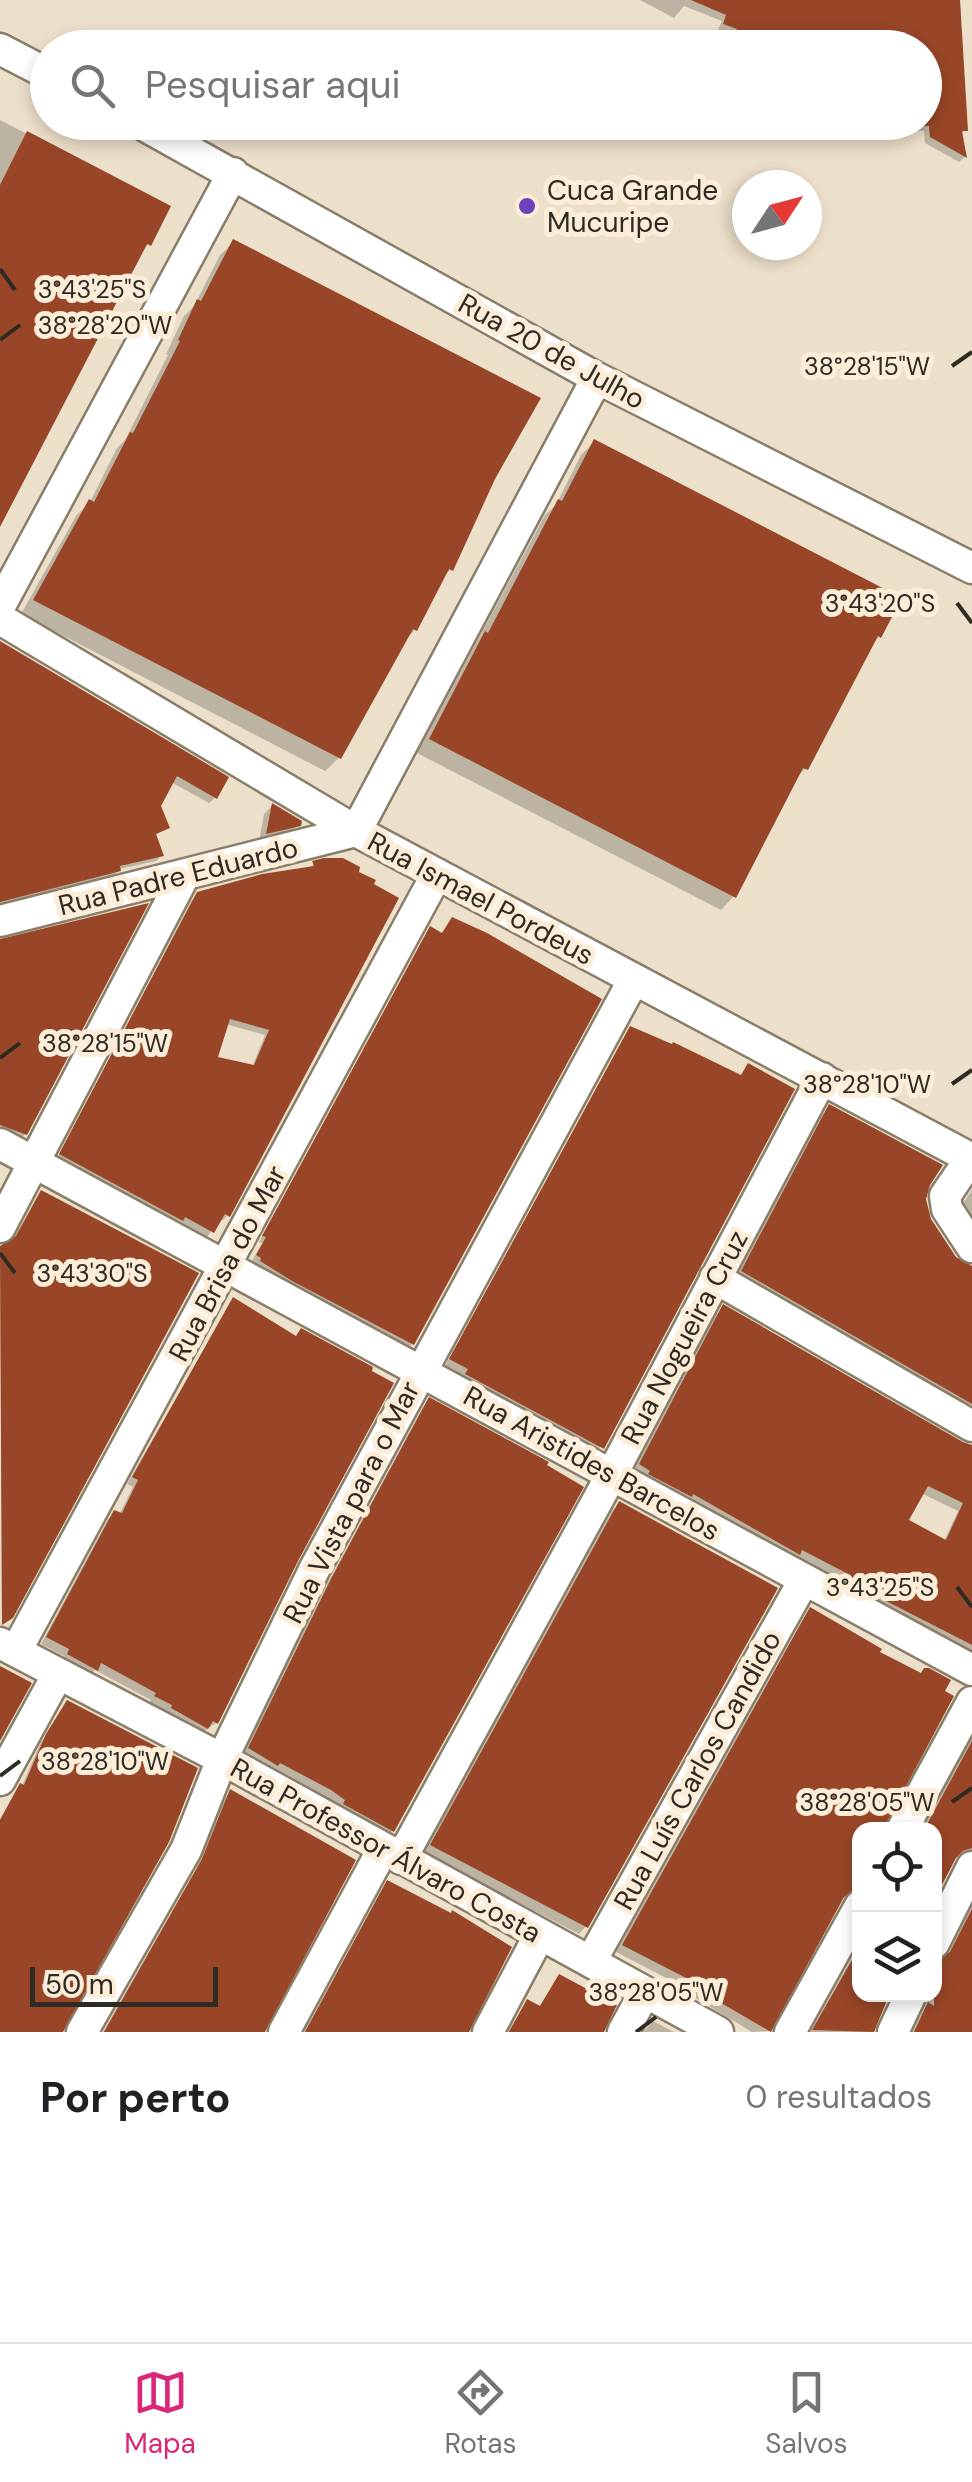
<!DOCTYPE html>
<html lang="pt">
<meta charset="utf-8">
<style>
body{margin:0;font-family:"DM Sans",sans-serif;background:#f2f2f2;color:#202124}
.controls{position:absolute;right:30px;bottom:30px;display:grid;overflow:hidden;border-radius:20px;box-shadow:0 5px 15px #0003}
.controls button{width:90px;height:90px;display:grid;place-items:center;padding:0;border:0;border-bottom:2px solid #e0e0e0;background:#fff;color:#202124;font:50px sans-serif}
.compass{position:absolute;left:732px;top:170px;width:90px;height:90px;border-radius:50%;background:#fff;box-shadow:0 5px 15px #0003;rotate:54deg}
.scale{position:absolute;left:30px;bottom:25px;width:188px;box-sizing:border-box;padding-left:10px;border:5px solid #2f2a22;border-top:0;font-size:28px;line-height:35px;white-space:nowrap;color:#2f2a22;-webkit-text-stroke:8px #fbedd8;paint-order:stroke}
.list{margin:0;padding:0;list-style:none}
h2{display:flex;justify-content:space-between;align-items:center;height:130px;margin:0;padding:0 40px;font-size:42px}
h2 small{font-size:32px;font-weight:400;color:#757577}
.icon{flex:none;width:55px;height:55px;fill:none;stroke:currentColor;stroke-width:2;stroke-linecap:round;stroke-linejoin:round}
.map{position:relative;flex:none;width:972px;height:2032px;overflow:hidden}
.search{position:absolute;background:#fff;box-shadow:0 5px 15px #0003;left:30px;right:30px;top:30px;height:110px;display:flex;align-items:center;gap:25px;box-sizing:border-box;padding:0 35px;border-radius:55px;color:#757577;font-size:38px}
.sheet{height:310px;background:#fff}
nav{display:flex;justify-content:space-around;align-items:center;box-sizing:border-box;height:140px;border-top:2px solid #e0e0e0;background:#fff;font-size:28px;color:#757577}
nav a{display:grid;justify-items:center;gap:5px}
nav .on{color:#db2777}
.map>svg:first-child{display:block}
.shadow{fill:#0003;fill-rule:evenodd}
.building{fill:#984627;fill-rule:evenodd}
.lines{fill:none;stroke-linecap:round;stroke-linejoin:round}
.minor-casing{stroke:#897e6a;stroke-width:35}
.minor{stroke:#fff;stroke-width:30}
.ticks{fill:none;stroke:#2f2a22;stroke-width:4}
.poi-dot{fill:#6e42ba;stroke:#fbedd8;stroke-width:4}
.labels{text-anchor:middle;stroke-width:10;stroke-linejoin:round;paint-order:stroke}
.poi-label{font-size:28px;fill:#2f2a22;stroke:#fbedd8;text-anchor:start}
.street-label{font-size:28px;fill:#2f2a22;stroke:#fbedd8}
.ticks-label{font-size:25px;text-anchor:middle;fill:#2f2a22;stroke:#fbedd8;stroke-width:10;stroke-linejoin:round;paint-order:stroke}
</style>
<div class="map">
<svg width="972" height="2032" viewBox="0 0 972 2032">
<rect width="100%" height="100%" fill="#ede0cb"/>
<path class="shadow" d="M640 0H960L965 130 960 135 965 157 959 162 925 143 924 131H915V122H924V48H732L729 46 732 35 718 30 722 21 684 6 674 18Z
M0 120 168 207 0 512Z
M234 242 493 478 451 569 440 580 415 630 403 642 339 758 325 771 21 614 76 516 90 502 117 448 125 440 168 355 166 354 184 316 194 306 220 255Z
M594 442 879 637 870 646 805 769 795 779 734 896 721 910 417 753 545 515 556 505 581 455Z
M0 644 215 798 209 803 171 782 158 806 167 827 154 836 161 856 156 861 120 869 113 876 0 905Z
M272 806 299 824 289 834 259 841 264 814Z
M314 864 357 868 228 1215 223 1220 219 1219 207 1237 179 1221 175 1225 56 1160 192 900 198 894 308 869ZM225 1024 265 1035 252 1067 215 1059Z
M431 929 412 1344 407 1349 256 1267 258 1264 252 1261 262 1243 259 1242Z
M0 941 25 1134 19 1140 0 1133Z
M631 1029 740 1077 792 1090 596 1454 461 1381 464 1376 445 1366Z
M830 1107 926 1186V1213L961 1265 972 1268V1415L735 1279 822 1115Z
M972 1190V1230L959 1209Z
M41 1193 7 1618 2 1624 0 1246 9 1245Z
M233 1300 295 1560 216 1723 200 1734 166 1715 167 1712 149 1703 151 1700 95 1670 89 1676 62 1661 64 1656 41 1644 108 1519 114 1513 119 1515 133 1487 127 1484Z
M724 1307 962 1445H972V1656L841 1589 844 1583 795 1557 790 1561 633 1472 716 1315ZM921 1493 958 1511 944 1541 906 1521Z
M429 1400 392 1831 386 1837 325 1796 272 1768 270 1771 243 1755 325 1588 423 1407Z
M619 1504 586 1926 579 1934 424 1853 612 1511Z
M811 1610 860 1830V1896H841L769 2031 752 2032 692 1996 680 1985 616 1952 804 1617Z
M67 1703 63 2032H0V1819L22 1786 40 1744Z
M972 1736V1857H953L934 1830H922Z
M231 1792 265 2032H103L196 1869 223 1799Z
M388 1883 469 2032H304L381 1891Z
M972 1905V2032H911L922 2012 921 1994H934L944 1962Z
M860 1944V1994H889L872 2032H810Z
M560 1977 602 2032H507L527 2002 538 2008Z
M653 2021 674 2032H643Z"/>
<path class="building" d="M691 0H960L968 131H962L967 158 930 137 929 126H924V48H752L733 40 737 29 723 24 726 15Z
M27 131 171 206 151 246 147 244 0 527V185Z
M233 239 541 398 495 479 453 571 449 569 417 631 413 629 341 759 33 600 89 499 94 502 130 432 133 433 180 341 178 340 197 299 201 301Z
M594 439 902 598 881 638 878 636 808 770 803 768 736 898 429 739 485 631 488 633 558 499 562 501Z
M0 641 229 777 217 799 177 776 161 806 170 828 156 834 164 856 120 866 121 871 0 902Z
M272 803 302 821 301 826 266 834Z
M324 858H343L360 867 359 872 376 880 374 884 399 898 230 1217 225 1214 214 1233 185 1217 183 1221 59 1154 197 892 262 874 314 866 312 861ZM230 1019 269 1030 254 1065 218 1057Z
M149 903 27 1135 0 1125V939Z
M452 917 487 933 602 999 414 1345 292 1281 260 1261 261 1258 256 1255 266 1237 262 1236 430 926 442 933Z
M630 1026 672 1044 673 1042 741 1075 748 1063 795 1089 604 1449 465 1374 468 1369 449 1359Z
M829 1104 943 1165 930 1185 926 1199 931 1219 956 1257 972 1266V1404L741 1271Z
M41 1190 199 1273 13 1618 2 1625 0 1246 16 1236Z
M233 1297 296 1336 301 1328 373 1367 372 1371 394 1383 298 1561 218 1724 213 1721 208 1729 171 1708 172 1705 154 1696 156 1693 101 1663 98 1671 67 1654 69 1649 46 1637 114 1510 122 1513 138 1480 132 1477Z
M723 1304 963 1442 972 1445V1645L847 1581 850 1575 802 1550 800 1555 693 1494 692 1497 648 1474 650 1471 639 1464ZM928 1486 963 1503 946 1540 909 1520Z
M429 1397 549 1462 547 1465 584 1487 394 1832 343 1804 345 1800 331 1790 280 1763 278 1766 248 1748 331 1579Z
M619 1501 778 1588 588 1928 430 1845Z
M810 1607 882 1649 880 1652 921 1673 924 1668H929L951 1680 945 1691 954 1696 883 1830H860V1887L844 1897 771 2032 699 1990 688 1979 622 1945Z
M0 1666 32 1683 0 1741Z
M67 1700 198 1768 169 1842 63 2032H0V1820L20 1783 24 1785 46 1734Z
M972 1741V1848L963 1851 956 1858 934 1900V1830H924Z
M230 1789 356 1860 265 2032H104L202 1859Z
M387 1880 451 1913 452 1910 512 1947 469 2032H305Z
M972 1909V2032H914L928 2002 934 2006V1962L950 1952Z
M860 1946V1994H881L888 1998 874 2032 812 2030Z
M559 1974 617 2005 604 2032H509L527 1999 540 2006Z"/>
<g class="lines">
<defs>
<path id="minor" d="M0 49 48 74
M138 122 597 378 972 568
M0 606 233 173
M0 619 356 831 972 1159
M0 921 356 831 597 378
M0 1144 972 1670
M971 1158 945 1196 947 1209 972 1247
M0 1227 184 876
M715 1278 972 1426
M0 1643 222 1759 718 2032
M16 1651 437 874
M0 1780 58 1674
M902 1830 972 1702
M401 1859 612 1474 822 1078
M934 1943 972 1867
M591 1961 804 1580
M82 2032 186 1850 222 1759 314 1570 634 979
M284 2032 383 1849
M488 2032 540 1934
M623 2032 645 1992
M790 2032 860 1906
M893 2032 911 1994"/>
</defs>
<use href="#minor" class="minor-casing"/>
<use href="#minor" class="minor"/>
</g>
<path class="ticks" d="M0 269 15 290M0 340 20 325M952 366 972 352M957 603 972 623M0 1058 20 1043M952 1084 972 1070M0 1253 15 1273M957 1587 972 1607M0 1776 20 1761M952 1802 972 1788M636 2032 656 2017"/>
<circle class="poi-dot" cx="527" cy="206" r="10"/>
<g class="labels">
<g class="poi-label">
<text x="547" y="200">Cuca Grande<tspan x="547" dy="32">Mucuripe</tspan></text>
</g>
<g class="street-label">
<text transform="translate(552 351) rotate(29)" y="10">Rua 20 de Julho</text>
<text transform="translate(178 876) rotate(-14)" y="10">Rua Padre Eduardo</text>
<text transform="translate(481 898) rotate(28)" y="10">Rua Ismael Pordeus</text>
<text transform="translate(227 1263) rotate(-62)" y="10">Rua Brisa do Mar</text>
<text transform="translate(684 1337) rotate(-62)" y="10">Rua Nogueira Cruz</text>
<text transform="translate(592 1463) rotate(29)" y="10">Rua Aristides Barcelos</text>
<text transform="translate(351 1502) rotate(-63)" y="10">Rua Vista para o Mar</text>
<text transform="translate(697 1770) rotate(-61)" y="10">Rua Luís Carlos Candido</text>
<text transform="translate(386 1850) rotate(29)" y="10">Rua Professor Álvaro Costa</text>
</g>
</g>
<g class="ticks-label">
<text x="92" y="298">3°43'25"S</text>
<text x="105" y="334">38°28'20"W</text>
<text x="867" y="375">38°28'15"W</text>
<text x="880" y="612">3°43'20"S</text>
<text x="105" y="1052">38°28'15"W</text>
<text x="867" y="1093">38°28'10"W</text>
<text x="92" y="1282">3°43'30"S</text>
<text x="880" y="1596">3°43'25"S</text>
<text x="105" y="1770">38°28'10"W</text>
<text x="867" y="1811">38°28'05"W</text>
<text x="656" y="2001">38°28'05"W</text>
</g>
</svg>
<div class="controls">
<button><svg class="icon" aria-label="locate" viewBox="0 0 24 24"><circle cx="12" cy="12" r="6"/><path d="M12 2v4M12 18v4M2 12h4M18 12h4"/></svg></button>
<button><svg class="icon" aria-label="layers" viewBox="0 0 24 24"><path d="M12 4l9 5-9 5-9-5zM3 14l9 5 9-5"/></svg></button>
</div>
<svg class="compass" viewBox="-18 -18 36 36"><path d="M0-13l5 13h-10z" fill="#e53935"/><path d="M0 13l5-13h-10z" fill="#757577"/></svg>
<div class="scale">50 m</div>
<div class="search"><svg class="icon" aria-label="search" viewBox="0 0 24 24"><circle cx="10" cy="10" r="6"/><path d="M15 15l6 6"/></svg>Pesquisar aqui</div>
</div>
<section class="sheet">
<h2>Por perto<small>0 resultados</small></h2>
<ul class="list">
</ul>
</section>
<nav>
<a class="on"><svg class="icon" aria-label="map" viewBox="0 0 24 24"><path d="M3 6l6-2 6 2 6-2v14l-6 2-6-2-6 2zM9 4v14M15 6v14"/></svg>Mapa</a>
<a><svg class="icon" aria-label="directions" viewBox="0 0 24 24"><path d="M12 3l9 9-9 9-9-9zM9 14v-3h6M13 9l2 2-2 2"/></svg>Rotas</a>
<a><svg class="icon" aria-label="saved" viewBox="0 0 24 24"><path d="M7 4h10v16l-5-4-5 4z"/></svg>Salvos</a>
</nav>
